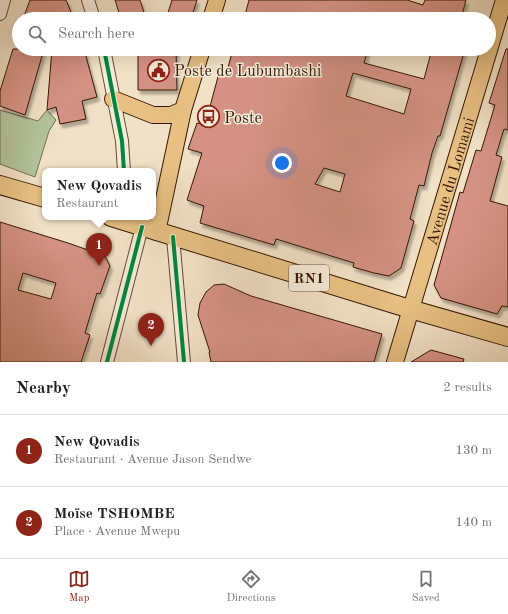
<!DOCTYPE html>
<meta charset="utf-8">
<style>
body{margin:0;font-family:"Old Standard TT",serif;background:#f6f6f6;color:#202124}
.you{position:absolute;left:282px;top:163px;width:14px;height:14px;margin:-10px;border:3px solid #fff;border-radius:50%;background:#1a73e8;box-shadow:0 0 0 6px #1a73e833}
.badge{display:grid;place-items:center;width:26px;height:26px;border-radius:50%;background:#8f2418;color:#fff;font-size:13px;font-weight:700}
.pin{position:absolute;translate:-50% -33px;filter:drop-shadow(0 1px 2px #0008)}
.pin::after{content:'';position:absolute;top:21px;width:14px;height:12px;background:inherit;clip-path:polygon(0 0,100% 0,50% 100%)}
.popup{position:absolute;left:42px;top:168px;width:114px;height:52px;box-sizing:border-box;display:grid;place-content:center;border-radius:8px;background:#fff;filter:drop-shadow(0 1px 3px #0005);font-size:13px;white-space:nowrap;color:#757577}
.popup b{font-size:15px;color:#202124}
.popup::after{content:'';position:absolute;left:50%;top:100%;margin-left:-8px;border:8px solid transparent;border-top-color:#fff}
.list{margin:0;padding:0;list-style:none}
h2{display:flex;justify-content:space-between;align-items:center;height:52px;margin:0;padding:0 16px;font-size:17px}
h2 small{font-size:13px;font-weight:400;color:#757577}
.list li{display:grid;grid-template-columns:26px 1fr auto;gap:12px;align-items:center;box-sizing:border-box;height:72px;padding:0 16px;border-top:1px solid #e0e0e0}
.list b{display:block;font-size:15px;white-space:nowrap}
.list p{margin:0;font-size:13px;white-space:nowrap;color:#757577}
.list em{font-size:13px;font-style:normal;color:#757577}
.icon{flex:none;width:22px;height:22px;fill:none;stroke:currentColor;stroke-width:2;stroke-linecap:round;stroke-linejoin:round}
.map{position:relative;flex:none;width:508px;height:362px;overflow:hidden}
.search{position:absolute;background:#fff;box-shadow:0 4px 16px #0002;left:12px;right:12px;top:12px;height:44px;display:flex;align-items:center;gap:10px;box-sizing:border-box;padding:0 14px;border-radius:22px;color:#757577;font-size:15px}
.sheet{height:196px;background:#fff}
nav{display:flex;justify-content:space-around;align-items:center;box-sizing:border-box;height:56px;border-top:1px solid #e0e0e0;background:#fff;font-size:11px;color:#757577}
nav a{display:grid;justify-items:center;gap:2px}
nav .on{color:#8f2418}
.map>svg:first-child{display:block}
.green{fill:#b3c49a;stroke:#746e4e}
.building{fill:#d59284;stroke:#361702;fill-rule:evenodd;filter:url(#shadow)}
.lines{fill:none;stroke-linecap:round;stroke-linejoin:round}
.minor-casing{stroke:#654a33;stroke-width:14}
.major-casing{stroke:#361702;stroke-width:18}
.highway-casing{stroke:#361702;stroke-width:20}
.minor{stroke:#f6ecda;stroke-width:12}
.major{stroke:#e8c083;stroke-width:16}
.highway{stroke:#e8c083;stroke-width:18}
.cycleway-casing{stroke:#f6ecda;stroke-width:6}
.cycleway{stroke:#00873e;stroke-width:4}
.labels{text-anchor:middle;stroke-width:3;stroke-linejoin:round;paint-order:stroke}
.shield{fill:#f6ecda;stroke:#705743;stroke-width:1}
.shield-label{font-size:15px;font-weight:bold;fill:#361702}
.poi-label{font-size:16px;fill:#361702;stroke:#f6ecda;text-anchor:start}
.street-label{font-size:16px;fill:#361702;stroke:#f6ecda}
</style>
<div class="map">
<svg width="508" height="362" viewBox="0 0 508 362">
<defs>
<filter id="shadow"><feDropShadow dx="2.5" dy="4" stdDeviation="1" flood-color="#0004"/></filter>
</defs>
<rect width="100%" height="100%" fill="#f1e1c6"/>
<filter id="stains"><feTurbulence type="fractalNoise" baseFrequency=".005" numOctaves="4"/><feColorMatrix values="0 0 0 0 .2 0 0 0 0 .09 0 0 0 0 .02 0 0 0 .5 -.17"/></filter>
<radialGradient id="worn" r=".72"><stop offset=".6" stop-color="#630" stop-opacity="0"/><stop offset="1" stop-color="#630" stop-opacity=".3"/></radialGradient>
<path class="green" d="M0 110 38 121 47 110 56 120 49 131 35 177 0 164Z"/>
<path class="building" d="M30 0H66L74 19H23Z
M115 0H140L146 19H121Z
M172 0H197L191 19H166Z
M249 0H407L423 5 425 0H466L461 19H244Z
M13 49H44L25 115 0 106V91Z
M52 49H84L97 97 82 101 86 119 60 124 56 107 47 110Z
M138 49H176L177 90H138Z
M233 49H277L289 52V49H368L364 63 424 79 432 49H465L440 136H438L432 153 424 186 419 185 410 219 414 221 401 268 389 276 374 273 353 267 354 263 276 239 274 245 200 223 204 206 187 200 202 153 188 149 197 123 205 125 219 73 226 75ZM353 73 411 89 404 114 346 96ZM324 168 345 174 340 192 315 184Z
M506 49H508V130L504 129 496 155 502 157 490 201 508 206V307L502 306 497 314 441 298 434 285 460 192 463 193 476 150 481 151 495 105 489 103Z
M0 222 68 243 105 256 110 266 100 294 97 293 85 333 90 335 81 362H0ZM23 273 56 283 51 299 18 290Z
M224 284 251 296 382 334 374 362H211L209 352H210L198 315 200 303 206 292 214 285Z
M431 350 464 359 463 362H411Z"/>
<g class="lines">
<defs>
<path id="minor" d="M88 0 94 19
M0 14 4 0
M104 49 122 141 124 171
M173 237 184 362
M107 362 142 227"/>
<g id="major">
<path d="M211 19 217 0"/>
<path d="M113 99 153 115H171L183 110"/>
<path d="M157 232 183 110 202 49"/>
<path id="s1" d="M395 362 504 0"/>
</g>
<path id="highway" d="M0 185 45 198
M111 217 410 309 508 337"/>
</defs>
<use href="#minor" class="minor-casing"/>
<use href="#major" class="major-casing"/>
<use href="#highway" class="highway-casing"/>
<use href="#minor" class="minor"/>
<use href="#major" class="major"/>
<use href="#highway" class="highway"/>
<defs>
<path id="cycleway" d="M104 49 122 141 124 171
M173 237 184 362
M107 362 142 227"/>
</defs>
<use href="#cycleway" class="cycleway-casing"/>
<use href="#cycleway" class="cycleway"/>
</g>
<defs>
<symbol id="civic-ring" viewBox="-11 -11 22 22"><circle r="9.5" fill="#f6ecda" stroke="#8f2418" stroke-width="1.5"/><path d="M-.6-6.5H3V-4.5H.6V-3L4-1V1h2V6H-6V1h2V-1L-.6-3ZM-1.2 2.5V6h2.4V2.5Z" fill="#8f2418"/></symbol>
<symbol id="bus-ring" viewBox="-11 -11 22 22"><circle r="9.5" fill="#f6ecda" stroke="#8f2418" stroke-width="1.5"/><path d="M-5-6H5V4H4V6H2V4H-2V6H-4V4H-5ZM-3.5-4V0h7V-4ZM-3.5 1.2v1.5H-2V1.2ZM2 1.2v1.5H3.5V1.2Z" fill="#8f2418"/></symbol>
</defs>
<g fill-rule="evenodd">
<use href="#civic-ring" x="146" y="58" width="25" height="25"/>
<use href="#bus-ring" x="196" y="104" width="25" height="25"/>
</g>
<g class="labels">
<rect class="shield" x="289" y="265" width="40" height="26" rx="3"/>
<g class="shield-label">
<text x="309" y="283">RN1</text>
</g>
<g class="poi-label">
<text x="174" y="76">Poste de Lubumbashi</text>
<text x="224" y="123">Poste</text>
</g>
<g class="street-label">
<text dy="6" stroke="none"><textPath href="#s1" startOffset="189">Avenue du Lomami</textPath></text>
</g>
</g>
<rect width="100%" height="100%" filter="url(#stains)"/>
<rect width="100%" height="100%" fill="url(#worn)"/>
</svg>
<div class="you"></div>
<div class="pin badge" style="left:99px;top:266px">1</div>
<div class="popup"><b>New Qovadis</b>Restaurant</div>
<div class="pin badge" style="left:151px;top:346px">2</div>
<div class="search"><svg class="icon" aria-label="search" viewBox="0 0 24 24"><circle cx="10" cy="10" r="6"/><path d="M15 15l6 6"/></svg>Search here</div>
</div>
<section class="sheet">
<h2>Nearby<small>2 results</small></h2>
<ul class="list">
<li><span class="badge">1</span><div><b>New Qovadis</b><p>Restaurant · Avenue Jason Sendwe</p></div><em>130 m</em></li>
<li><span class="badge">2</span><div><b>Moïse TSHOMBE</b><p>Place · Avenue Mwepu</p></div><em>140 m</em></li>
</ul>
</section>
<nav>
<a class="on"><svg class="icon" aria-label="map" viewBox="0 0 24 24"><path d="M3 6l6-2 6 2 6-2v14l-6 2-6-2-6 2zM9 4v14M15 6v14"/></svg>Map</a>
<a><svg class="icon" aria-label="directions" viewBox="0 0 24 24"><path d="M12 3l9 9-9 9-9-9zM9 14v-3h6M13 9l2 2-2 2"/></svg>Directions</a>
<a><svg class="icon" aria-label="saved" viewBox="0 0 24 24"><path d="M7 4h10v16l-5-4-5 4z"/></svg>Saved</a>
</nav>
